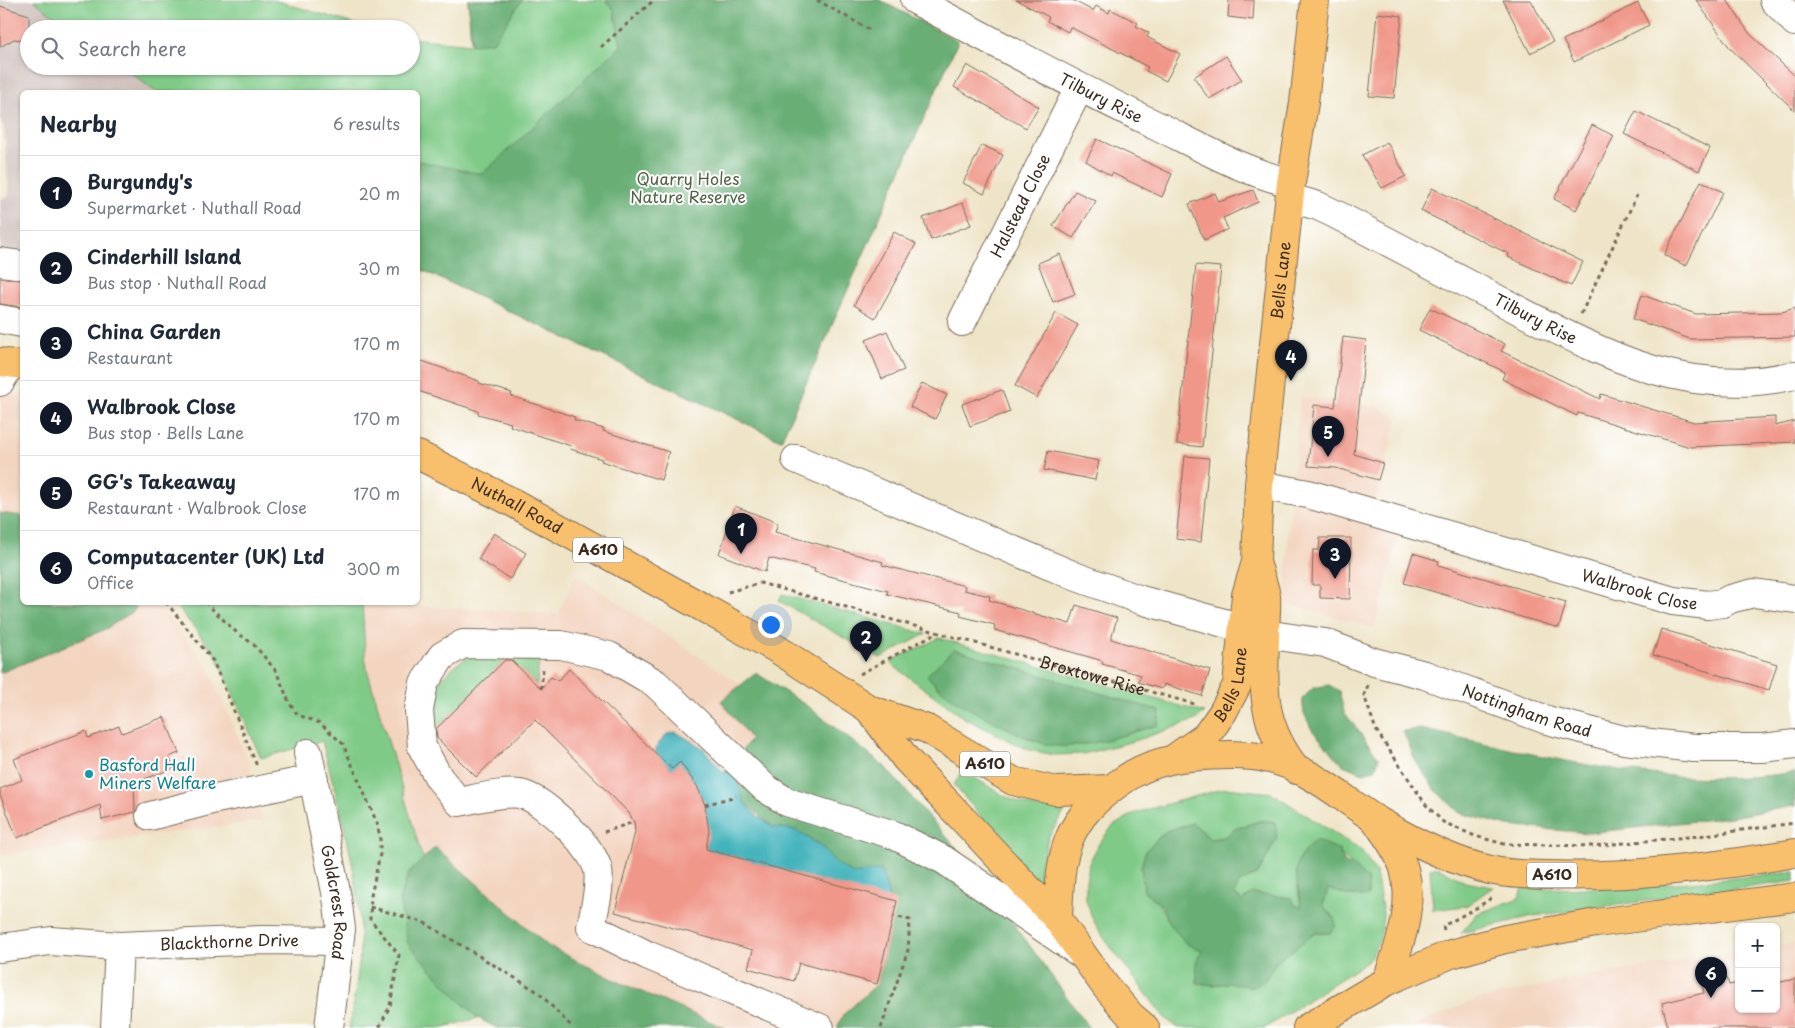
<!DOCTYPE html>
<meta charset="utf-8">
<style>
body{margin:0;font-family:"Playpen Sans",sans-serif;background:#f6f6f7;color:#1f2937}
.controls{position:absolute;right:15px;bottom:15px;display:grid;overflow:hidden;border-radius:8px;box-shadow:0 1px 4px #0004}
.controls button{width:45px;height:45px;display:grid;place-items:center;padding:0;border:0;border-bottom:1px solid #e0e1e3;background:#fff;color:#1f2937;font:25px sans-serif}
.you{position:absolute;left:770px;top:624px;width:18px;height:18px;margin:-12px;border:4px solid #fff;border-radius:50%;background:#1a73e8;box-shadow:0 0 0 8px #1a73e833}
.badge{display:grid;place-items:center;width:32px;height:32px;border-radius:50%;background:#111827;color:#fff;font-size:16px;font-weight:700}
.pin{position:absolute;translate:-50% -41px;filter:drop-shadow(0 1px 2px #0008)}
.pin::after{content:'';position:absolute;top:26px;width:18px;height:15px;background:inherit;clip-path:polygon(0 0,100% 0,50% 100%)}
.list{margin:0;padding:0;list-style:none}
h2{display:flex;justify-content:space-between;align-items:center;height:65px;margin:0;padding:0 20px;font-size:21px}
h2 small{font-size:16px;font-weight:400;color:#747a83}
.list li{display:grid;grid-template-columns:32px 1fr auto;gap:15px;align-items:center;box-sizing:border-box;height:75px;padding:0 20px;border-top:1px solid #e0e1e3}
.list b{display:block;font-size:19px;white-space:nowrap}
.list p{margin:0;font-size:16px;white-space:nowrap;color:#747a83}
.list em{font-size:16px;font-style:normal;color:#747a83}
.icon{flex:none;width:28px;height:28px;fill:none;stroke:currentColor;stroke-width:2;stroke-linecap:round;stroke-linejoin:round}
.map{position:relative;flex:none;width:1795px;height:1028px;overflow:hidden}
.search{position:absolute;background:#fff;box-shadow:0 1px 4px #0004;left:20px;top:20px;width:400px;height:55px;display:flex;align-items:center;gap:12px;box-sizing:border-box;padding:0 18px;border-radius:28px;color:#747a83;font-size:19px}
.panel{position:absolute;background:#fff;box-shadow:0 1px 4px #0004;left:20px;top:90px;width:400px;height:515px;border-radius:8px}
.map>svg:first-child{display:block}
.built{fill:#f3d4bf}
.industrial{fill:#cfc0bb}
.green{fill:#7fca87;stroke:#5d7a52;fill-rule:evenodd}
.forest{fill:#67ae74;stroke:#516c49}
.water{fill:#43b3bb;stroke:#3f6e6c}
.building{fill:#f09789}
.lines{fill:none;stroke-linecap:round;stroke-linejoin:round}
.minor-casing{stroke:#7a6b59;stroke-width:30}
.major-casing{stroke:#7a6b59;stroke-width:30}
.highway-casing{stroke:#7a6b59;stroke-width:30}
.path{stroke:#7a6b59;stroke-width:3;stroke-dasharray:4 4;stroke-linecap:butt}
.minor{stroke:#fff;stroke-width:28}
.major{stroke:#f8bf6c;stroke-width:28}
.highway{stroke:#f8bf6c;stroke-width:28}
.culture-dot{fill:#0f9aa8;stroke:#fff;stroke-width:2}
.labels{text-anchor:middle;stroke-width:4;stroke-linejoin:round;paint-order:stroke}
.shield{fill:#fff;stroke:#766a62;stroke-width:1}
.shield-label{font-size:15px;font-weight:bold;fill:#3b2a1e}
.street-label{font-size:16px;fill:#3b2a1e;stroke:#fff}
.park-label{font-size:16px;fill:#536243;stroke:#fff}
.culture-label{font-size:16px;fill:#0d838f;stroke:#fff;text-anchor:start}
</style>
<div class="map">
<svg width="1795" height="1028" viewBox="0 0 1795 1028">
<rect width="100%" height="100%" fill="#fff"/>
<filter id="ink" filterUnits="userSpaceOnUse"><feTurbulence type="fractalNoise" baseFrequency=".02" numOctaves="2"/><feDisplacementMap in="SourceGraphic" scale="10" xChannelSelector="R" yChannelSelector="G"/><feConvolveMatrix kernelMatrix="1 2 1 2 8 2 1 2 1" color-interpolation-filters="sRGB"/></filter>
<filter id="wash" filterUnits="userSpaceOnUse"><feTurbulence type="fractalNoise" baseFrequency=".0096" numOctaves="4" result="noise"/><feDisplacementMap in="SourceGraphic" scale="20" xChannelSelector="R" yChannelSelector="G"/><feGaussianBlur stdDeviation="1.12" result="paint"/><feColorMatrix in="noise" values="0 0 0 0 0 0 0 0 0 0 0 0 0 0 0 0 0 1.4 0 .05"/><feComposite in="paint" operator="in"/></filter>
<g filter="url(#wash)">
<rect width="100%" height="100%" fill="#eee4c7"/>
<path class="built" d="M0 392 22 396V516L0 513Z
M1300 397 1375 406 1398 418 1369 525 1399 536 1374 628 1285 603 1288 536Z
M576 575 769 703 1089 1028H693L574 976 437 881 421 853 366 666 362 603 558 614Z
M136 603H158L207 665 249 763 262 821 0 855V673L106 629 134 610Z
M1795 943V1028H1415L1423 1022 1475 1000 1602 974 1739 952V1009H1776V946Z"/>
<path class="industrial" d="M0 0H33L72 29H29V66H122L156 92H22V253L0 252V199L9 196 4 128 0 120Z"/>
<path class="green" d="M33 0H274L371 29H72Z
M468 0H879L958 41 781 440 418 268V92H156L122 66H411V38L471 44Z
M782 594 926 634 880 658 779 601Z
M174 603H362L366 666 421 853 437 881 497 1028 478 1018 440 1028H349C353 1002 359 975 360 948 362 879 339 808 322 741L261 758 216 655Z
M939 638 1205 713 1198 719 1138 740 1083 754 1055 755 1029 750 964 718 891 664 893 660ZM927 675 1158 725C1123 735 1086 749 1049 744 1023 742 962 701 937 687Z
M539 654 537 685 508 657 432 733 431 701 438 683 452 668 467 657Z
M963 770C996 791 1027 816 1068 806L1048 838 1038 883 954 785Z
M1226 788 1272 793 1362 851 1376 873 1383 914 1380 940 1368 961 1265 1028H1178L1164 1017 1106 941 1093 920 1086 900V882L1089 863 1100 842 1113 826 1135 813ZM1262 820 1277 838 1258 874 1240 882 1234 894 1242 901 1294 904 1301 908 1297 881 1338 849C1350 871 1367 867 1368 895L1350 896 1328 889 1323 905 1334 918 1336 925 1330 933H1315L1275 963 1266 979 1240 984 1227 983 1212 985 1202 950C1167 934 1158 899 1141 867L1146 850 1166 831 1193 823 1210 839 1224 837 1235 829Z
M1438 867 1465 882 1493 887 1466 906 1433 910 1430 869Z
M1795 872V881L1533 916 1461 933 1477 914 1519 898 1522 888C1613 891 1704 881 1795 872Z"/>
<path class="forest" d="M468 0H522L493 42 472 44Z
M605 0H879L958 41 781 440 418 268V161L482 174 621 46 614 10Z
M0 513 22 516V602L136 603 135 610 106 629 0 673Z
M954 649 1160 711 1158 725C1127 733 1077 753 1045 744 1026 738 1007 728 989 719 966 707 944 696 927 675Z
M756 673 810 708 885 767 973 867 1089 1028H837L843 1015 877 984 896 901 890 900 881 870 853 875 835 863 822 846 795 830 773 827 744 802 724 773 751 739 721 701Z
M1329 685 1339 691 1344 712 1379 758 1375 770 1363 773 1343 765 1312 730 1304 713 1302 699 1313 688Z
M1421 729C1543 756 1670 792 1795 772V806L1731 817 1589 833 1508 826 1460 813 1436 791 1416 762 1403 731Z
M1263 820 1275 822 1277 838 1258 874 1240 882 1234 894 1242 901 1252 893 1292 898 1294 904 1301 908C1301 894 1292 872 1299 859 1303 852 1310 846 1315 840L1338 849 1345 863 1355 867 1368 880V896H1350L1328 889 1323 905 1334 919 1336 925 1330 933H1315L1275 963 1266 979 1255 987 1227 983 1212 985 1197 983 1196 962 1202 950 1187 944 1169 924 1162 906 1144 891 1141 867 1146 850 1166 831 1193 823 1210 839 1224 837 1235 829Z
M435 847 548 946 619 982 725 1028H497L478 1018 458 999 408 944 399 900 409 873Z"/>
<path class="water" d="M676 732 703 748 724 773 734 771 744 802 755 814 773 827 795 830 822 847 835 863 853 874 881 870 890 900 706 849C712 814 700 790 680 763L672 769 656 754V747L667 734Z"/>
<g id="blocks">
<path class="building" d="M1016 0H1072L1093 11 1096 6 1109 13 1110 9 1138 23 1136 26 1149 33 1147 37 1180 54 1166 81 1146 71 1148 67 1070 27 1068 32 1047 21 1049 17Z
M1229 0H1254L1253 20 1228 17Z
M1503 0H1531L1553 42 1530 53Z
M1696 0H1727L1749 33 1795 76V111L1730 48Z
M1638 3 1649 25 1574 62 1563 40Z
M0 6 29 15V41L14 39 0 47Z
M1377 13 1402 16 1394 98 1369 96Z
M1226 56 1242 80 1209 99 1194 77Z
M967 65 1039 107 1026 128 954 87Z
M1636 111 1710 148 1699 171 1624 134Z
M1592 125 1614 136 1576 210 1554 199Z
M1097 139 1172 174 1162 197 1112 173 1111 176 1086 161Z
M1387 142 1406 176 1382 188 1362 155Z
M982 145 1003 155 984 194 963 183Z
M1701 181 1723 192 1686 266 1664 255Z
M1432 188 1583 262 1571 286 1508 257 1509 254 1421 211Z
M1253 190 1258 202 1223 218 1228 229 1204 240 1189 204 1215 193 1219 202Z
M1075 191 1096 201 1073 238 1053 226Z
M963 203 971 225 931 240 923 218Z
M894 232 916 244 875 318 854 305Z
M1060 254 1075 294 1053 302 1038 263Z
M1196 265 1221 267 1202 447 1177 444Z
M0 278 22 280V307L0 304Z
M1642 295 1696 314 1782 312 1795 308V337L1690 339 1633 319Z
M1430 308 1505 344 1501 351 1600 399 1601 394 1694 422 1775 417V426L1795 421V442L1690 447 1578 413 1577 416 1502 379 1505 372 1419 330Z
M1056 313 1078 325 1037 398 1015 386Z
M887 331 904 370 882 379 866 340Z
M1343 337 1366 340 1354 454 1383 463 1378 480 1336 468 1308 466 1314 405 1335 407Z
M422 361 479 381V383L512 393 511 396 575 417 574 420 604 429 603 431 669 452 661 480 601 461 602 459 570 449 571 446 510 426 511 423 478 414V411L418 391V373Z
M922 383 947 395 935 419 910 407Z
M1002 390 1010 412 970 426 962 404Z
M1048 451 1099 461 1095 480 1044 470Z
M1185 456 1209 458 1201 542 1176 539Z
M735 506 778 523 775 532 883 562 882 565 965 586 964 590 990 596 989 600 1029 612 1070 624 1076 605 1117 618 1111 639 1210 670 1202 696 1164 684 1162 689 1138 682 1141 675 1102 664 1103 661 994 630 995 625 960 616 961 612 887 594 888 591 814 572 815 569 769 558 765 572 719 554Z
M494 533 526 553 510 579 478 559Z
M1320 538H1351L1350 599 1320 598V585H1312L1313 550H1319Z
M1413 553 1439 561 1438 565 1566 602 1559 628 1404 583Z
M1661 629 1777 664 1769 690 1653 655Z
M505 660H511L541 689 551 677 558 681 569 669 672 769 680 762 697 786 705 805 709 831 706 849 897 901 877 984 799 963 794 981 748 968 753 950 615 912 635 832 634 822 629 813 535 720 476 777 437 738 436 729Z
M164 717 179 753 169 757 174 768 134 783 135 812 102 820 100 805 17 838 0 795V789L22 780 14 759 86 731 88 738 119 726 122 733Z
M1727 978 1729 985 1739 983V1009H1776V983L1795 979V1028H1668L1662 1003 1704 993 1702 984Z"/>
</g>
</g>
<g filter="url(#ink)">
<use href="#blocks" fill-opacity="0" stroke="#7a6b59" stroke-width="1"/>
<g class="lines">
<defs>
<g id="minor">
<path id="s2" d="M915 0C997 44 1078 88 1162 128 1204 149 1245 172 1291 183"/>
<path d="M1774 0 1795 22"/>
<path id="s3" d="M1290 198 1318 206 1335 214C1390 243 1444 271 1499 300 1596 350 1682 401 1795 375"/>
<path d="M0 262 22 265"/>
<path d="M0 319 22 323"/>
<path id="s4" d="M962 322 1079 88"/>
<path d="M0 382 11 364"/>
<path d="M796 459 1077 577 1141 600 1242 628"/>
<path id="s5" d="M1259 485 1308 494 1673 601 1708 605 1723 603 1730 599 1754 593 1795 599"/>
<path id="s6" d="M1265 634 1325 643 1374 662 1425 675 1547 720 1624 740 1694 748H1763L1795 744"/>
<path id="s7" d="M308 753 337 897 341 929 329 1028"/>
<path d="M150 816 216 799 314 779"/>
<path id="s8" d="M0 948 51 941 119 946 263 940 339 941"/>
<path d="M115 1028 119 946"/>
<path d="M820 1028 647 955 591 927C594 910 601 888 598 870 593 847 546 802 524 795 508 790 475 799 459 802L439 778 422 747 419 710 424 683 442 656 463 644 561 645 609 656 655 683 765 788 787 802 894 835 944 860 1080 953"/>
</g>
<g id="major">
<path d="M1256 562C1259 573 1264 585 1266 596 1267 608 1265 622 1265 635 1264 690 1260 724 1297 770"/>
<path id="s9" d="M1176 757 1206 736 1223 712 1237 685 1246 595 1256 562 1259 485 1291 183 1304 103 1315 0"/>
</g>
<g id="highway">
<path d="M0 362 22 365"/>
<path id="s10" d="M418 455 510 501 693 602 777 649 869 709 927 729 1013 781 1056 791 1109 789"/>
<path d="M869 709 906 759 1058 920 1106 987 1131 1016 1145 1028"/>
<path d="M1375 819C1385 835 1399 851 1404 869 1415 908 1399 945 1387 981"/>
<path d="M1058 920C1060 851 1064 819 1125 779 1148 763 1176 757 1204 756 1224 755 1244 754 1265 758 1307 766 1340 797 1375 819 1410 840 1450 861 1490 870 1509 875 1528 874 1547 875 1630 878 1714 867 1795 853"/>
<path d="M1307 1028 1387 981 1451 954 1505 939 1596 923 1795 897"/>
</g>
</defs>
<use href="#minor" class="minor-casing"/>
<use href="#major" class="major-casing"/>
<use href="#highway" class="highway-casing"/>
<g class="path">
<path d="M817 0 870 30"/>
<path d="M601 47 654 0"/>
<path d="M1581 314 1637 195"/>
<path id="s1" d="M728 592 760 583 1198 705"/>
<path d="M166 602 213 661 257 766"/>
<path d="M205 602 235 631 253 644 262 654 276 671 290 704 298 715 320 723 343 744 377 823 380 838V854L371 896 370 919 399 955 390 1006 379 1028"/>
<path d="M860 674 936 633"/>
<path d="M1368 685 1364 695 1376 730 1426 805 1443 822 1475 836 1504 844 1592 846 1698 836 1795 823"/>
<path d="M541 689 543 669"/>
<path d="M705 805 736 796"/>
<path d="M604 832 634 822"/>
<path d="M370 907 423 922 538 992 573 1028"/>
<path d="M1444 930 1443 926 1478 907 1494 896"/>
<path d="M881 1028 908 950 910 920 894 916"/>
</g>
<use href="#minor" class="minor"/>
<use href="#major" class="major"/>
<use href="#highway" class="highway"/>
</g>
</g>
<circle class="culture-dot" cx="89" cy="774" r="5"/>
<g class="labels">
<g class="shield">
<rect x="573" y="537.5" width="50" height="25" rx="4"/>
<rect x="960" y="751.5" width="50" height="25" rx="4"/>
<rect x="1527" y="862.5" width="50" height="25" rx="4"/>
</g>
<g class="shield-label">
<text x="598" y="555">A610</text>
<text x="985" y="769">A610</text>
<text x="1552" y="880">A610</text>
</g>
<g class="street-label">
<text dy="6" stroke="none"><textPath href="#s2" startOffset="210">Tilbury Rise</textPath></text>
<text dy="6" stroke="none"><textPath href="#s4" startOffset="130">Halstead Close</textPath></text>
<text dy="6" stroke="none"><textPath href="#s9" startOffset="504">Bells Lane</textPath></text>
<text dy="6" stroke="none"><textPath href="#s3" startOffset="274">Tilbury Rise</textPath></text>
<text dy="6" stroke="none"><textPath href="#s10" startOffset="111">Nuthall Road</textPath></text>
<text dy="6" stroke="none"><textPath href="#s5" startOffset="395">Walbrook Close</textPath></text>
<text dy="6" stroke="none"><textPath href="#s1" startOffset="378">Broxtowe Rise</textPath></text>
<text dy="6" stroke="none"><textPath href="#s9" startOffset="95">Bells Lane</textPath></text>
<text dy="6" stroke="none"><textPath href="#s6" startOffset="274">Nottingham Road</textPath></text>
<text dy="6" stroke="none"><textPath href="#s7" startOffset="152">Goldcrest Road</textPath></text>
<text dy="6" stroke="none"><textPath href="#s8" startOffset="230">Blackthorne Drive</textPath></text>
</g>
<g class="park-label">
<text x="688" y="185">Quarry Holes<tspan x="688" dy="18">Nature Reserve</tspan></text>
</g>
<g class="culture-label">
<text x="99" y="771">Basford Hall<tspan x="99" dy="18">Miners Welfare</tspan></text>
</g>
</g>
</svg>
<div class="controls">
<button>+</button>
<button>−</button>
</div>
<div class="you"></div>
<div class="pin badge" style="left:741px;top:554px">1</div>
<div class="pin badge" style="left:866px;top:662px">2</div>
<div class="pin badge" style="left:1335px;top:579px">3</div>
<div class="pin badge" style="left:1291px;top:381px">4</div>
<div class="pin badge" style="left:1328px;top:457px">5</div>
<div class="pin badge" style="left:1711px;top:998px">6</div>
<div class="search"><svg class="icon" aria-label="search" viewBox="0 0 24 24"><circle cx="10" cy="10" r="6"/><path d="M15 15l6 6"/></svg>Search here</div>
<section class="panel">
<h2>Nearby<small>6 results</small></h2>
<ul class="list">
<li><span class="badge">1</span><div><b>Burgundy's</b><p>Supermarket · Nuthall Road</p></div><em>20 m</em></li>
<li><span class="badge">2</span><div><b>Cinderhill Island</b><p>Bus stop · Nuthall Road</p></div><em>30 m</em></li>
<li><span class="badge">3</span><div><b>China Garden</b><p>Restaurant</p></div><em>170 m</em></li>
<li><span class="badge">4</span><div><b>Walbrook Close</b><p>Bus stop · Bells Lane</p></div><em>170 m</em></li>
<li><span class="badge">5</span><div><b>GG's Takeaway</b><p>Restaurant · Walbrook Close</p></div><em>170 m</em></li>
<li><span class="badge">6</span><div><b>Computacenter (UK) Ltd</b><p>Office</p></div><em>300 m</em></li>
</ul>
</section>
</div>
